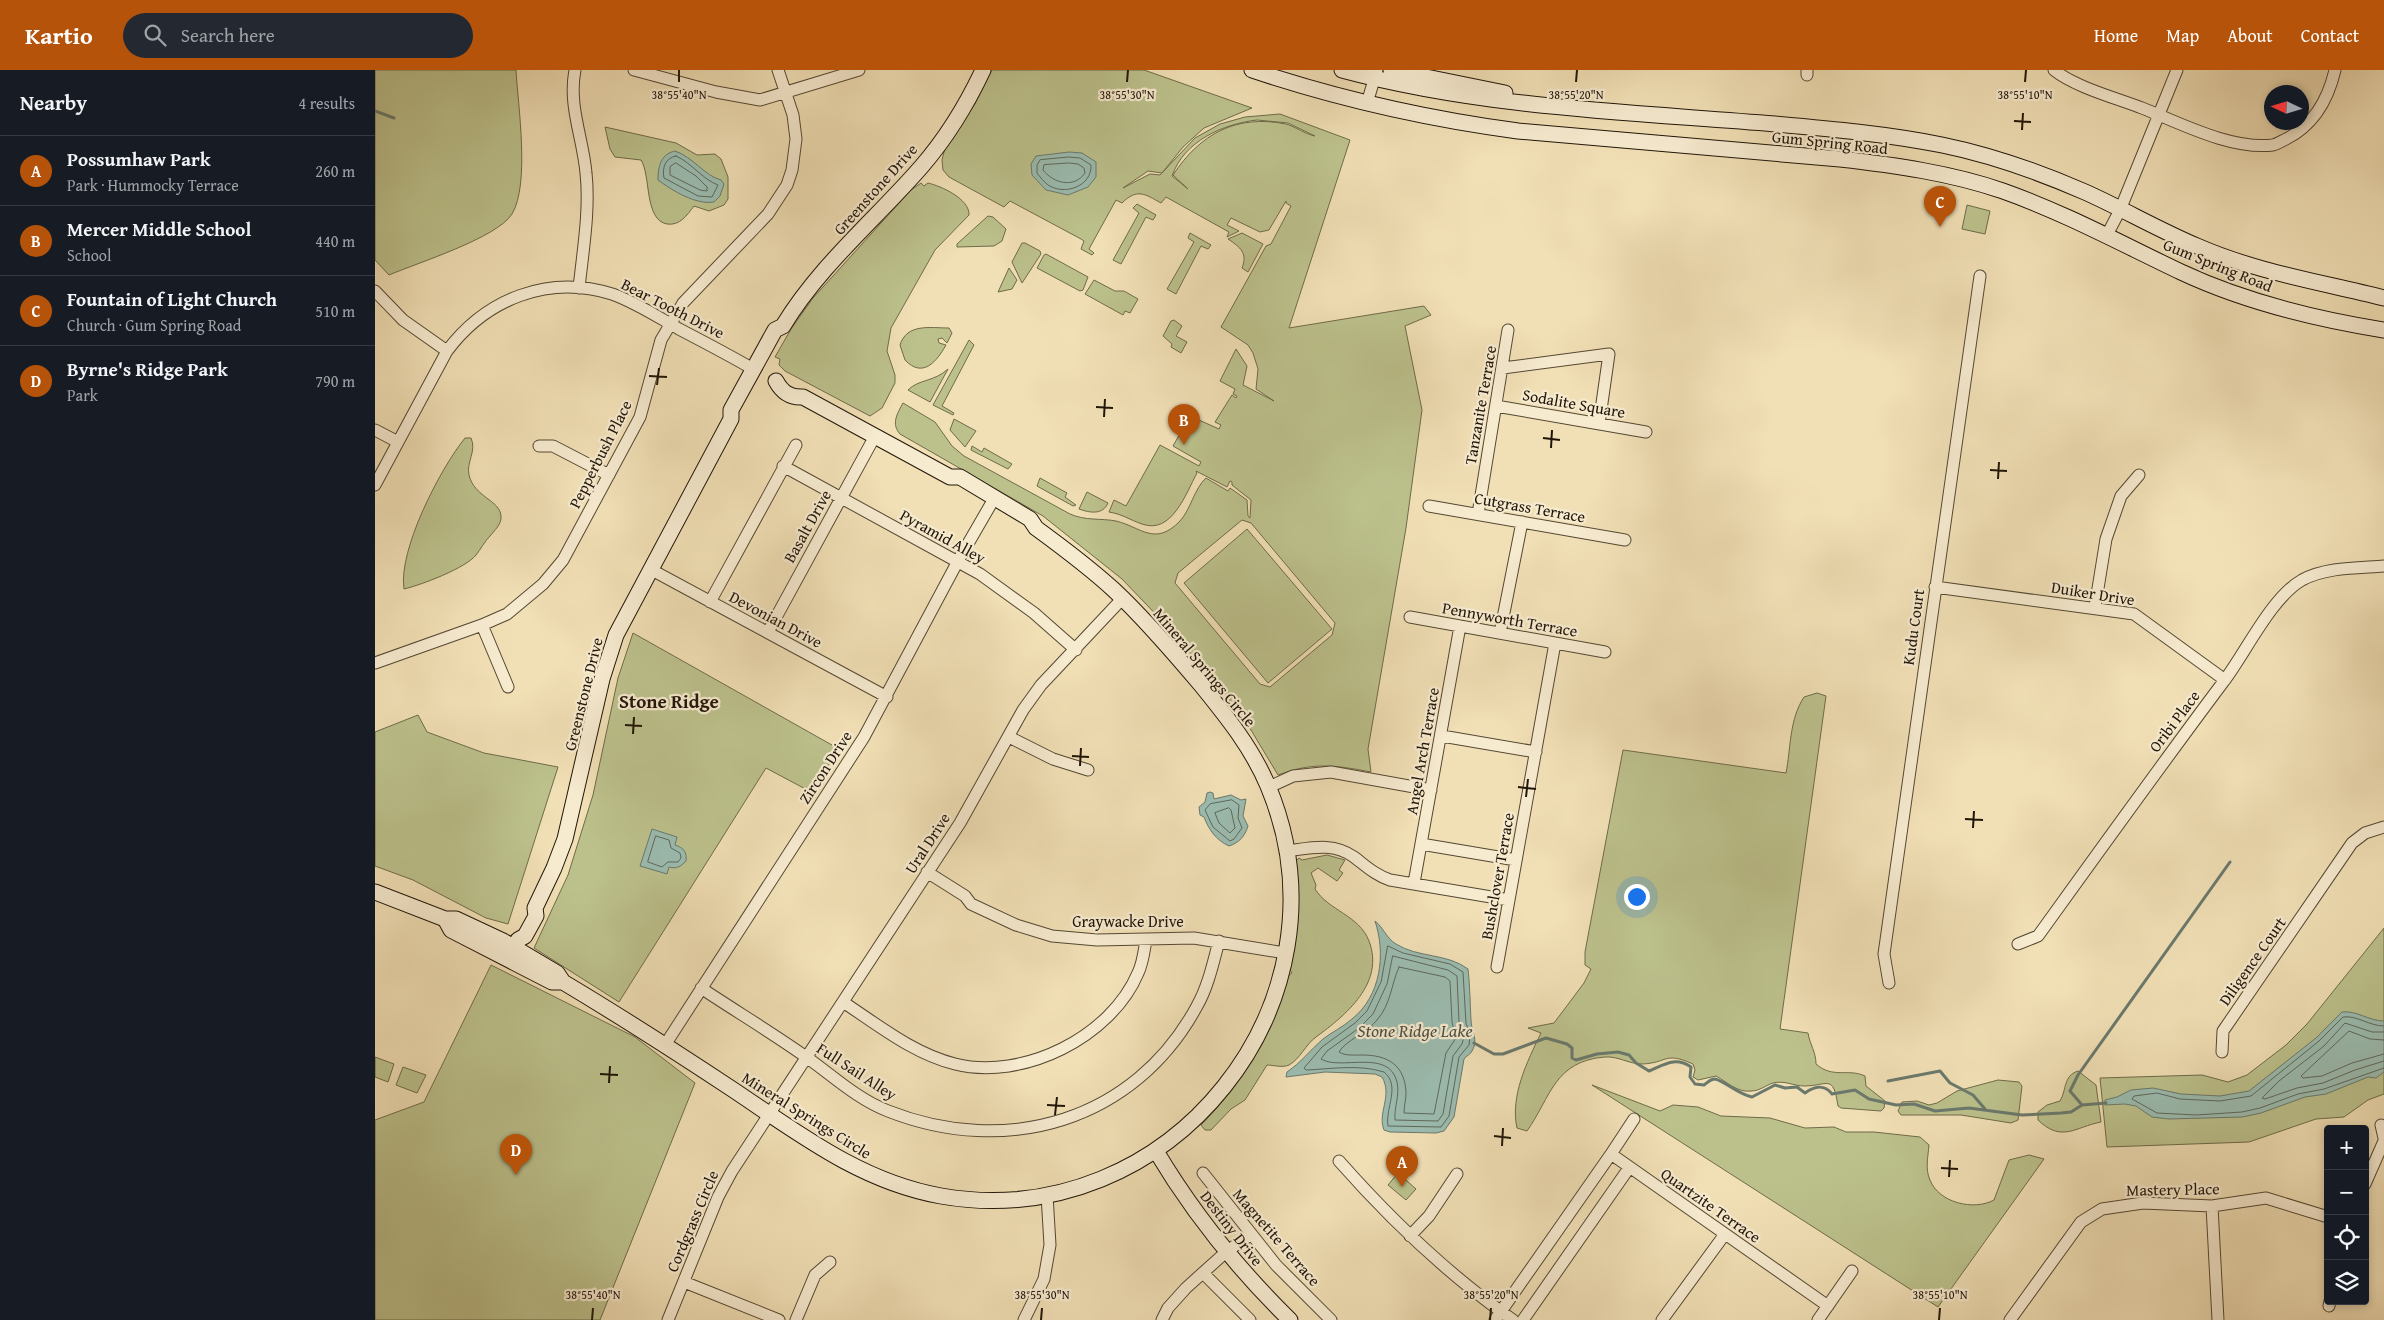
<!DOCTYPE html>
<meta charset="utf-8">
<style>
body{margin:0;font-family:"Gentium Book Plus",serif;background:#242831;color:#f1f3f6}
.controls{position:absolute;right:15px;bottom:15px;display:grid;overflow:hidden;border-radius:5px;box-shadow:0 2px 8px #0003}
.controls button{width:45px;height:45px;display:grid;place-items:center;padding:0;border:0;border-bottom:1px solid #363941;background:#171b24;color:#f1f3f6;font:25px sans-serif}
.compass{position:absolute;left:1889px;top:15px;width:45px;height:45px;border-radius:50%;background:#171b24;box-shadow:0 2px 8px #0003;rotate:274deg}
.you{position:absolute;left:1261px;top:826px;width:18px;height:18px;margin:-12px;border:4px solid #fff;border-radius:50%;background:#1a73e8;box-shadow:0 0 0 8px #1a73e833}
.badge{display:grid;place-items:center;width:32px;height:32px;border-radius:50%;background:#b45309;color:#fff;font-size:16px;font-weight:700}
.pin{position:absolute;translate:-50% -41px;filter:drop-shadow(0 1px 2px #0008)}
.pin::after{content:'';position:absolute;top:26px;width:18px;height:15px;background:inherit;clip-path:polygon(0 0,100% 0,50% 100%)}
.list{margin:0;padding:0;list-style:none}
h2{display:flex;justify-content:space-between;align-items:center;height:65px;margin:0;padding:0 20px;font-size:21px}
h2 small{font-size:16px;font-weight:400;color:#9ea1a6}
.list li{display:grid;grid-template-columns:32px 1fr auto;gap:15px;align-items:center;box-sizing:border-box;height:70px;padding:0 20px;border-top:1px solid #363941}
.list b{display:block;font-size:19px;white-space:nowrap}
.list p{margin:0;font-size:16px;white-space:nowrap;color:#9ea1a6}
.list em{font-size:16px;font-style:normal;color:#9ea1a6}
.icon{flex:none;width:28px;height:28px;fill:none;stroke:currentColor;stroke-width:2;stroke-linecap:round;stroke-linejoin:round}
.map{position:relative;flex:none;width:2009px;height:1250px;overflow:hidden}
header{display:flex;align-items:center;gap:30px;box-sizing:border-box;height:70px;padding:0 25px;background:#b45309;color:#fff}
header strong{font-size:24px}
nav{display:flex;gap:28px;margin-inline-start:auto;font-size:18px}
.search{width:350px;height:45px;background:#242831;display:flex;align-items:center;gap:12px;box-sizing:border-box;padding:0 18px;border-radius:28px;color:#9ea1a6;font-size:19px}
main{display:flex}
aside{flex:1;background:#171b24}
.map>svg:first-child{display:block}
.green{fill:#bcc18c;stroke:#6e6b4a;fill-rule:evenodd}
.water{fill:#9bbcb0;stroke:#6a796d}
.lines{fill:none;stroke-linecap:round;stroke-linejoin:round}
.shore{stroke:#5e685c;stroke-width:1}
.stream{stroke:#6a796d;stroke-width:3}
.street-casing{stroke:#544833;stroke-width:13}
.secondary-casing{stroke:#201508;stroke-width:17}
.street{stroke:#f6eacf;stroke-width:11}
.secondary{stroke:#f6eacf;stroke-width:15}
.ticks{fill:none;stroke:#201508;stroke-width:2}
.labels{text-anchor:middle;stroke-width:4.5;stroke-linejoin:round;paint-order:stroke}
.street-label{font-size:16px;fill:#201508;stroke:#f6eacf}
.water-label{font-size:18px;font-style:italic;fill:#4b4f43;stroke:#f6eacf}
.quarter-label{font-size:19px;font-weight:bold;fill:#201508;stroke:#f6eacf}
.ticks-label{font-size:12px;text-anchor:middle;fill:#201508;stroke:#f6eacf;stroke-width:4.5;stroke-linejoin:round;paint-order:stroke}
</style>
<header>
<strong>Kartio</strong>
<div class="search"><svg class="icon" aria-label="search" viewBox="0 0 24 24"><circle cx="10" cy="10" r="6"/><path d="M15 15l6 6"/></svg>Search here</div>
<nav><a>Home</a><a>Map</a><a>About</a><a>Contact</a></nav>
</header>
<main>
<aside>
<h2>Nearby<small>4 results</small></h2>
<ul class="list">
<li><span class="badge">A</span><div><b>Possumhaw Park</b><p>Park · Hummocky Terrace</p></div><em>260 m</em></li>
<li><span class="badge">B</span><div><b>Mercer Middle School</b><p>School</p></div><em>440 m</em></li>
<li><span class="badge">C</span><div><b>Fountain of Light Church</b><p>Church · Gum Spring Road</p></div><em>510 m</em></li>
<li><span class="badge">D</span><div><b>Byrne's Ridge Park</b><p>Park</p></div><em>790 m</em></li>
</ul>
</aside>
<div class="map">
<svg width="2009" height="1250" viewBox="0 0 2009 1250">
<rect width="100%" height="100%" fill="#f1dfb5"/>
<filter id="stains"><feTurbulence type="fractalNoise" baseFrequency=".004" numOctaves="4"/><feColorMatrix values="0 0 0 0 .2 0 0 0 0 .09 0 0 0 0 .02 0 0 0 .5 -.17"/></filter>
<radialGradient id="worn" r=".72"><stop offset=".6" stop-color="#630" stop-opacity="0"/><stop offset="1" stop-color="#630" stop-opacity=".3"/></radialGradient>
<path class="green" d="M0 0H141C143 36 155 114 137 144 122 168 42 193 14 205L0 190Z
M617 0H769L877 38 829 58 808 77 787 103 773 101 748 118 775 104 785 105 820 68 845 54 870 47 905 44 975 70 914 258 1049 236 1056 245 1030 256 1047 340 1031 458 993 679 996 702C959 695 938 692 903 705L867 645 793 557 747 509 668 446 525 364C516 354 522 344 528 333L560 352 577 376 589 386 695 444C711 451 725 448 741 451 766 457 780 477 805 451 816 439 819 419 831 408L853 421 855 418 872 430 873 446 875 448 876 430 857 415V412L855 411 852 417 821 401 822 403C811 423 797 465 767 454 755 450 747 444 734 442L739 430 751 436 785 375 824 396 826 392 798 376 815 346 844 359 846 355 840 352 857 325 861 328 862 326 858 324 860 319 845 311 861 279 872 296 868 315 899 331 881 319 883 299 878 283 873 275 846 257 891 176 896 174 916 136 911 133V131L894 160 885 162 856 148 852 155 864 161 852 167 854 162 791 127 786 133C770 124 762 118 747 133L741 130 714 179 719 183 717 185 706 179 709 171 706 169 635 131 629 137 574 107 568 100 567 90 570 78 600 34ZM882 50 913 53 940 66C930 64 921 57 911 54 861 44 825 64 798 105L813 119 797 106C809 71 848 54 882 50ZM867 450 876 453 960 553 957 565 895 617 885 614 800 513 803 503Z
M230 57 301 73 322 85 340 84 346 89 353 107V129L349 135 334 141 319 136C312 145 305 156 292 154 269 150 276 105 266 90L240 87 235 79Z
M546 113 549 116 553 113C566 116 595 129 594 145L560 180 516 258 512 281 520 305V313L507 338 495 346 410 301 404 295 405 289 400 287 416 259 438 228 536 120Z
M762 134 781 145 778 150 771 147 746 194 738 190 764 143 758 138Z
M1592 135 1615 141 1610 164 1587 159Z
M613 146 618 147 631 159 627 171 619 176 582 177V174Z
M815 163 836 175 833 179 826 176 801 224 792 219 819 172 813 168Z
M867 163 888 174 873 202 867 198C873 183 865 177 853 169Z
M647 173H650L665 181 666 184 647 213 637 192Z
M671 184 713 207 708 220 705 221 662 198 669 185Z
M634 198 642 210 637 219 623 222Z
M719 210 740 221H749L763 229 755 243 750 241 748 245 710 224Z
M799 250 807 256 801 266 812 272 806 283 796 277 797 274 788 266 796 251Z
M574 258 577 263 572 273 567 268 563 269 564 273 571 275C562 291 548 309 530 290L525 275C532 253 555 258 574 258Z
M594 270 599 275 567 336 579 343 578 345 558 335Z
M573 299 555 332 533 320C544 309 559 312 573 299Z
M579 349 601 361 590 377 575 360Z
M90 368H96C102 381 91 392 94 405 99 427 125 430 126 446 127 454 119 461 115 466 109 472 106 479 101 485 91 498 46 515 29 519 23 480 65 399 90 368Z
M597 376 607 382 609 378 637 394 633 399 596 380Z
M665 408 692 423 690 427 701 435 698 436 662 416Z
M712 422 733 433C728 445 715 443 704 439Z
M872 459 957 559 893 613 809 513Z
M258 563 464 679 436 722 391 698 244 932 159 878 193 805 218 725 243 608Z
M1442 623 1451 626 1405 959 1433 963C1435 975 1441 982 1441 994 1458 1009 1473 998 1490 1006L1491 1016 1510 1031 1509 1038 1506 1041 1466 1038 1463 1036C1458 1003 1453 1016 1429 1016 1419 1016 1409 1010 1398 1013 1391 1015 1385 1021 1376 1021 1363 1023 1352 1012 1341 1006L1323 1010 1318 1007 1320 1000 1318 994C1289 981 1293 993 1267 994 1254 994 1243 986 1230 987 1179 991 1176 1027 1152 1061L1142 1058C1135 1026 1152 992 1166 963L1153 958 1179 953 1209 913 1216 899 1210 895V882L1248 680 1411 703C1416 678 1414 650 1429 627Z
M43 645 52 662 109 683 183 697 133 854 111 848 38 810 0 796V662Z
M952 785 970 790 964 800 968 803 962 811 943 798 936 803 941 815 940 819C954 841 984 845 994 871 1010 913 971 945 941 967 931 974 925 989 914 995 908 998 898 995 892 995L870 1030 856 1039 836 1060H830L826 1055C870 1010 894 967 912 907L917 903 915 900 922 846 921 791 924 788 927 790Z
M2009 858V1024L1993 1030 1969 1047 1941 1049 1874 1072 1732 1077 1725 1008 1827 1005 1853 1012 1872 1005 1911 975 1932 954Z
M116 895 260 967 320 1013 225 1250H0V1050L49 1032Z
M0 987 19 994 13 1012 0 1007Z
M28 997 51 1005 42 1023 21 1015Z
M1703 1001 1721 1015 1726 1052C1700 1057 1687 1073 1663 1050V1042L1672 1035 1685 1031C1692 1019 1688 1006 1703 1001Z
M1623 1010 1644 1012 1647 1016 1643 1050 1636 1053 1586 1045H1526L1523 1041 1527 1032 1542 1031 1554 1035 1562 1033 1582 1021Z
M1217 1015 1285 1041 1298 1035 1323 1037 1346 1046 1395 1048 1430 1058 1459 1057 1471 1062H1499L1545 1067 1554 1075C1553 1087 1550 1099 1555 1110 1564 1133 1599 1141 1619 1130L1634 1090 1654 1085 1669 1089 1563 1237Z
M1023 1103 1041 1119 1031 1130 1013 1115Z"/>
<path class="water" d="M300 81C318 87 330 106 346 110L349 114 345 126 339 132C321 135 298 121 283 110 283 96 286 84 300 81Z
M694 82 707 83 721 92V107L713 117 693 125 671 120 657 105 656 94 661 86Z
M835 722 838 723 839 729 856 725 866 730 871 729 868 746 873 756C870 766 864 773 854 776 841 770 834 760 829 747L825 745 824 737 830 732 832 723Z
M277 759 302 767 300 775C309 778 312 782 311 791 305 797 302 799 294 797L292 804 265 796Z
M1000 851C1008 857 1012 869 1021 874 1043 888 1072 883 1093 899 1095 916 1095 933 1096 950 1096 961 1104 970 1097 981 1096 984 1091 986 1089 989L1079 1047 1069 1061 1061 1063 1015 1062 1009 1060C1002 1043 1018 1026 1007 1007L1000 1004 950 1002 911 1007 912 1002C926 993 935 980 948 969 957 962 968 957 977 949 1006 926 1011 884 1000 851Z
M1967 942C1981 940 1994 951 2009 951V1002L2001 1008 1993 1007 1951 1024 1930 1027 1886 1043 1867 1047 1794 1049 1777 1047 1761 1036 1750 1034 1730 1035V1030L1742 1027 1756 1020 1778 1018 1806 1024 1845 1026 1874 1021 1941 968Z"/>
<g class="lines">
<path class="shore" d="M301 86C317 93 327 109 343 115L337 127 323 126 289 108C287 98 290 88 301 86Z
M694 87 705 88 716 95C717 116 690 126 673 115 669 112 665 107 662 103V95L665 90Z
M301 93 321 106 332 117V121L325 120 295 105V97Z
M694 93 703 94 709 98 710 103C699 119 678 113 668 100L669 95Z
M857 730 864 735 863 748 867 758 859 769 855 771 838 757 830 740 835 734Z
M854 738 856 740 860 758 855 763 844 753 840 743Z
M281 766 294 770 296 778 305 783 306 788 303 792H293L287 797 273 792Z
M1013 876 1028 883 1075 894 1088 902 1091 953 1095 966 1094 975 1084 987 1074 1046 1066 1057 1013 1056C1010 1038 1026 1016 1009 1002 984 994 956 999 931 1000L929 998 947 977 980 953 992 941 1006 912Z
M1018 886 1073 900 1082 906 1084 952 1089 967 1087 974 1078 986 1068 1044 1063 1051 1020 1050C1019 1037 1025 1025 1022 1012 1014 978 966 1001 946 989L952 981 984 958 998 944 1012 914Z
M1024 897 1070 907 1075 911 1077 952 1081 968 1071 983 1059 1044 1029 1043C1029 1036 1031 1030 1031 1023 1030 995 1013 985 987 985 980 985 970 986 964 982 970 971 993 962 1002 950 1016 934 1016 915 1024 897Z
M2009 956C1994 956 1982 945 1968 947L1944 971 1876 1026 1845 1031 1805 1029 1782 1023 1759 1026 1757 1029 1782 1043 1821 1045 1867 1042 1885 1038 1923 1024 1949 1019 2009 998
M2009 962H1997L1970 953 1949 976 1904 1011 1887 1028 1890 1029 1922 1018 1948 1013 1980 1000 2009 991
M2009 970 1995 969 1974 961 1926 1006 1928 1008 1947 1006 1977 993 2009 984"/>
<path class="stream" d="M0 41 19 48
M1099 973 1119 984H1128L1171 968 1192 974 1197 978V988L1201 990 1222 984 1243 982 1254 985 1261 993 1274 1001C1289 995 1300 986 1316 997L1315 1007 1320 1014 1329 1015C1332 1013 1335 1009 1340 1009 1348 1010 1364 1025 1377 1027L1400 1015 1410 1018 1422 1017 1430 1023C1440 1016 1449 1014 1457 1024L1480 1020 1494 1029 1521 1035 1539 1034 1560 1041 1594 1038 1647 1045 1686 1043 1696 1042 1707 1035 1731 1033
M1513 1011 1565 1001 1575 1013 1598 1025 1610 1039
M1707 1035 1695 1021 1703 1005 1855 792"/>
<defs>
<path id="street" d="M200 0C193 36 208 68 211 103 215 140 208 180 204 218
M259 0 341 22 385 30 484 0
M1432 0V5
M1679 0C1700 17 1741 28 1767 38 1805 53 1856 80 1898 75 1902 74 1907 71 1911 69 1939 55 1953 30 1960 0
M992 33 1002 0
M1732 165 1745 140 1802 0
M0 221 28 250 72 281
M1128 298 1234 284 1224 354
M1121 336 1271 362
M0 360 23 372
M164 376H178L234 405
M408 396 605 504 659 543 701 580
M0 415 72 281C111 229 173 204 237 224 260 232 283 247 304 259 329 272 354 285 378 299
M1054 436 1250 470
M1103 444 1133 260
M275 499 512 627
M1560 517 1759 544 1850 610
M335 532 421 375
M1720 537 1731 469 1746 426 1764 405
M1035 547 1230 582
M107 555 133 617
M393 562 500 366
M1125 563 1147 452
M0 593 107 555 132 544 168 514 188 490 265 347 286 270 308 233 393 144 412 115 417 100 421 69 418 45 403 0
M1067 666 1161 682
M634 667 678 689 713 700
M894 717 918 706 956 702 1056 720
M1046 774 1141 790
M912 781C936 778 958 772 979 787 991 796 1000 805 1015 810L1134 830
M552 802 590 826 596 834 641 855 677 866 722 870 819 868 910 883
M1039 813 1085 556
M1643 874 1663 866C1725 780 1786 695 1849 611 1871 582 1896 528 1927 510 1951 497 1983 498 2009 496
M1122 897 1180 573
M1514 913 1509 884 1605 206
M326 918C362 942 399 964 434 989 459 1007 484 1030 513 1041 632 1088 760 1051 822 936 833 917 838 893 844 871
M468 932C503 955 539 984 580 994 648 1011 736 967 763 903 768 893 769 881 771 870
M290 975 489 667 583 491 620 427
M1847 982 1848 961 1977 773 1990 763 2009 757
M1259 1049 1236 1084 1453 1236
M2006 1055 2009 1068
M964 1091C1017 1151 1072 1204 1138 1250
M828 1103 901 1195 956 1250
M1990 1114 2009 1071
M1837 1136 1843 1250
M1035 1166 1054 1146 1082 1104
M829 1204 875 1250
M309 1212 404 1250
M1954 1236 1955 1231
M293 1250 343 1127 357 1101 585 753 648 640 666 615 747 529
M421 1250 440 1205 455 1192
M649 1250 669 1209 675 1175 672 1125
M787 1250 793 1238 811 1218 851 1182 875 1165
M1120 1250 1236 1084
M1148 1250 1254 1098
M1287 1250 1350 1164
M1443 1250 1477 1201
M1635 1250 1706 1152 1727 1139 1768 1133 1837 1136 1891 1128 1953 1147"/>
<path id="secondary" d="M877 0C964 29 1053 49 1143 61L1465 89C1519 95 1576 103 1628 121 1690 143 1747 174 1806 202 1870 232 1940 249 2009 260
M967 0C1108 38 1256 42 1400 54 1456 59 1512 64 1567 75 1616 85 1664 102 1710 122 1748 139 1784 160 1822 176 1881 202 1946 212 2009 228
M1016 0 1130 23
M0 822 70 849H81L128 871 182 903 188 912C245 946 301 982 357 1019 423 1063 486 1112 566 1126 795 1166 983 931 893 716 877 678 852 647 826 615 799 583 770 549 739 520 715 498 687 477 661 458L655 449 585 407H575L428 327C415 328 407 322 401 311
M70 849 76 860 140 893 177 912H188
M143 870 150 866 161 846 160 838 179 798 190 769 227 609 241 565 356 349V340L400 260 408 256C445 195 501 149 547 96 572 67 592 34 608 0
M781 1081C818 1143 863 1199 915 1250"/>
</defs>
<use href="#street" class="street-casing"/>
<use href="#secondary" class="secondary-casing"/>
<use href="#street" class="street"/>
<use href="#secondary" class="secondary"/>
</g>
<path class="ticks" d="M304 12V0M752 12 753 0M1201 12 1202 0M1650 12 1651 0M1639 51 1656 52M1647 60 1648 43M274 306 292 307M282 315 284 298M721 337 738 338M729 347 730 329M1168 368 1185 370M1176 378 1177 360M1615 400 1632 401M1623 409 1624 392M250 655 267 656M258 664 259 647M697 686 714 687M705 696 706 678M1143 717 1161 719M1151 727 1153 709M1590 749 1608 750M1598 758 1599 741M225 1004 243 1005M234 1013 235 996M672 1035 690 1036M680 1045 682 1027M1119 1066 1136 1068M1127 1076 1128 1058M1566 1098 1583 1099M1574 1107 1575 1090M217 1250 218 1238M666 1250 667 1238M1115 1250 1116 1238M1564 1250 1565 1238"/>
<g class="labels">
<g class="street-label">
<text transform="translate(1455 72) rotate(6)" y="6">Gum Spring Road</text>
<text transform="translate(500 119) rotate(-48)" y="6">Greenstone Drive</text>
<text transform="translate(1843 195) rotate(22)" y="6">Gum Spring Road</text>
<text transform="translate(298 238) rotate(27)" y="6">Bear Tooth Drive</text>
<text transform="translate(1199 333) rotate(10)" y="6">Sodalite Square</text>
<text transform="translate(1105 335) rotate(-80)" y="6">Tanzanite Terrace</text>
<text transform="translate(225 384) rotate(-63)" y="6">Pepperbush Place</text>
<text transform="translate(1155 437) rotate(10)" y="6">Cutgrass Terrace</text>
<text transform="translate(432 456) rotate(-61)" y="6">Basalt Drive</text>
<text transform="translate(568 466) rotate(29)" y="6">Pyramid Alley</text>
<text transform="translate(1718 523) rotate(9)" y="6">Duiker Drive</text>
<text transform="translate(401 549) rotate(28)" y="6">Devonian Drive</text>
<text transform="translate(1135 549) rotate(10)" y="6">Pennyworth Terrace</text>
<text transform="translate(1538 557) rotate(-82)" y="6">Kudu Court</text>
<text transform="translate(830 597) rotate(50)" y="6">Mineral Springs Circle</text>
<text transform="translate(208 624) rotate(-76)" y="6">Greenstone Drive</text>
<text transform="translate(1799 651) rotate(-53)" y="6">Oribi Place</text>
<text transform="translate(1047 681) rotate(-80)" y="6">Angel Arch Terrace</text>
<text transform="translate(450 697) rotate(-57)" y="6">Zircon Drive</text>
<text transform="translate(552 773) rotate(-57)" y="6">Ural Drive</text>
<text transform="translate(1122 806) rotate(-80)" y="6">Bushclover Terrace</text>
<text x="753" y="857">Graywacke Drive</text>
<text transform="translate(1877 891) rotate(-55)" y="6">Diligence Court</text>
<text transform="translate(482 1001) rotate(33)" y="6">Full Sail Alley</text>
<text transform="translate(432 1045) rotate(32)" y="6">Mineral Springs Circle</text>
<text transform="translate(1798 1119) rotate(-1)" y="6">Mastery Place</text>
<text transform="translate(1336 1135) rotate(35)" y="6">Quartzite Terrace</text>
<text transform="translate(317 1151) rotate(-67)" y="6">Cordgrass Circle</text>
<text transform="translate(857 1158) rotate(52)" y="6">Destiny Drive</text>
<text transform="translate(902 1167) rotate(49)" y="6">Magnetite Terrace</text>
</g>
<g class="water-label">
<text x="1040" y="967">Stone Ridge Lake</text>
</g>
<g class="quarter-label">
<text x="294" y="638">Stone Ridge</text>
</g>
</g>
<g class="ticks-label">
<text x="304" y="29">38°55'40"N</text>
<text x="752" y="29">38°55'30"N</text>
<text x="1201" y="29">38°55'20"N</text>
<text x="1650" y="29">38°55'10"N</text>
<text x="218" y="1229">38°55'40"N</text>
<text x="667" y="1229">38°55'30"N</text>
<text x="1116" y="1229">38°55'20"N</text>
<text x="1565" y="1229">38°55'10"N</text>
</g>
<rect width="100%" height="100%" filter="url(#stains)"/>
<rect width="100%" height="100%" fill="url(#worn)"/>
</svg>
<div class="controls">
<button>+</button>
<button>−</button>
<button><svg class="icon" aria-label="locate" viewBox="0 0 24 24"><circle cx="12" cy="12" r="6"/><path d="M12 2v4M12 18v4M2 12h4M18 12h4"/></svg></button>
<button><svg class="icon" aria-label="layers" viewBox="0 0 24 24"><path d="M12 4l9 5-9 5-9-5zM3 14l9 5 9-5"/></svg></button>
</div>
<svg class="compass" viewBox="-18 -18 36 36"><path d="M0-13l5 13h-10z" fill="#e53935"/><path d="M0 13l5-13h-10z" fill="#9ea1a6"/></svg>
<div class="you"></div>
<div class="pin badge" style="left:1027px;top:1117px">A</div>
<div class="pin badge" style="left:809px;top:375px">B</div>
<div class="pin badge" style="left:1565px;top:157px">C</div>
<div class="pin badge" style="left:141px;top:1105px">D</div>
</div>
</main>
